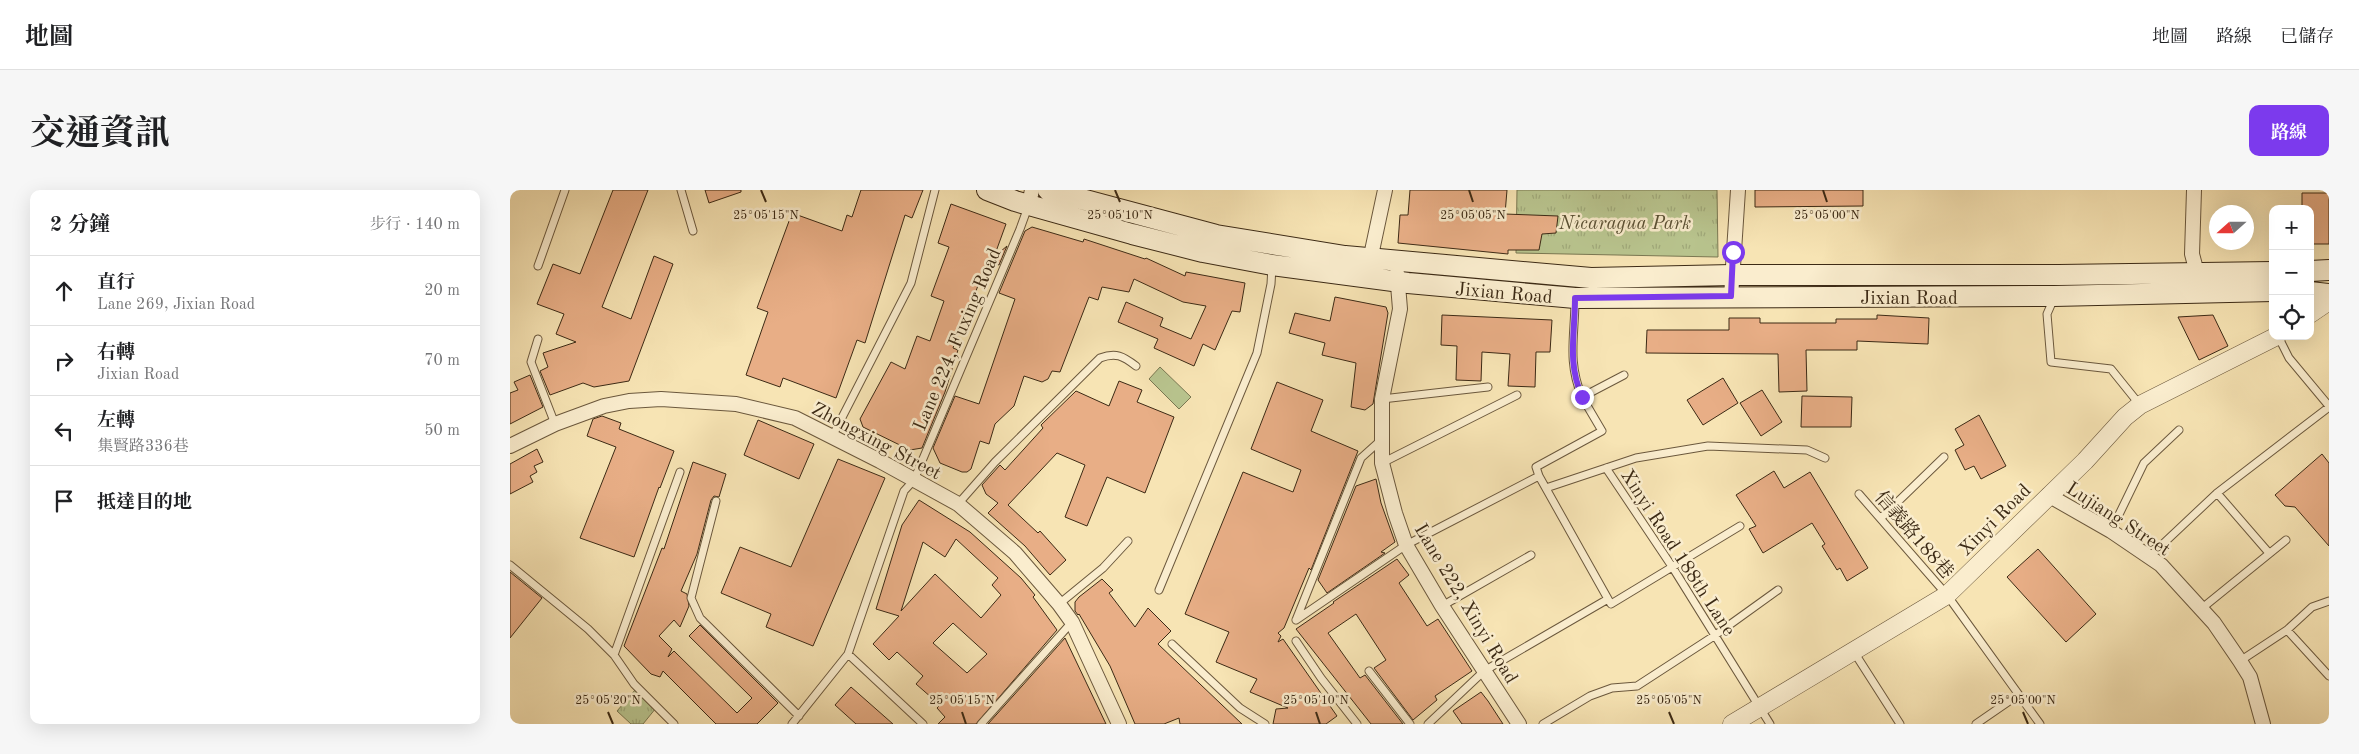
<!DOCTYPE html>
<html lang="zh-TW">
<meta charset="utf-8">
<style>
body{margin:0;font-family:"Old Standard TT","Noto Serif TC",serif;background:#f6f6f6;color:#202124}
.controls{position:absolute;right:15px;top:15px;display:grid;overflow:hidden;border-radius:10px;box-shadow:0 5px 20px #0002}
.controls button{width:45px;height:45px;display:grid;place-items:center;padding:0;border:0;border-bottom:1px solid #e0e0e0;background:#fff;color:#202124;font:25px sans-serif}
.compass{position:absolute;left:1699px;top:15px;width:45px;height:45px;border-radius:50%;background:#fff;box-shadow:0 5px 20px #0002;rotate:249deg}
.stop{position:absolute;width:15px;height:15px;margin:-11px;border:4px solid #7c3aed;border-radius:50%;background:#fff}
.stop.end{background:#7c3aed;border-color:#fff;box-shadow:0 1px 5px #0008}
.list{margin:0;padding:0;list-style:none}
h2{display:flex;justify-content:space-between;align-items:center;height:65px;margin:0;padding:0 20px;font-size:21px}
h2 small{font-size:16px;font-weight:400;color:#757577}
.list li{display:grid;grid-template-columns:32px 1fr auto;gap:15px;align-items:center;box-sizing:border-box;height:70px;padding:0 20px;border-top:1px solid #e0e0e0}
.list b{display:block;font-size:19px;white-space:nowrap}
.list p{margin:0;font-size:16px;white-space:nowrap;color:#757577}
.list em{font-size:16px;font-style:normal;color:#757577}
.icon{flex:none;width:28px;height:28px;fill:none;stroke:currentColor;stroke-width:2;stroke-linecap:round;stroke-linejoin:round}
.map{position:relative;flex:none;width:1819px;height:534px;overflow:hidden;border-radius:10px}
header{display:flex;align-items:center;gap:30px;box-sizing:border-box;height:70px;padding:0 25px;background:#fff;border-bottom:1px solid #e0e0e0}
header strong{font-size:24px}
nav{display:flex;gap:28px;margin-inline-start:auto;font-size:18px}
.intro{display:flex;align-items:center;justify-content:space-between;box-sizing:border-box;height:120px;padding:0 30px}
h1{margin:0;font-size:35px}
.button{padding:12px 22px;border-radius:10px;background:#7c3aed;color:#fff;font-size:18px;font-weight:700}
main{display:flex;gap:30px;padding:0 30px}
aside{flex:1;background:#fff;border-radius:10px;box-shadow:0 5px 20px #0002}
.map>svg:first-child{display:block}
.grass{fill:#b9c58f;stroke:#7a7852}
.park{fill:url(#park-tufts);stroke:#7a7852}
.building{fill:#e8ae86;stroke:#3c2a15;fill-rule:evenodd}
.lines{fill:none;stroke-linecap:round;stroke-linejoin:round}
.service-casing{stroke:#6b583d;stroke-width:9}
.minor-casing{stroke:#6b583d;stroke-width:16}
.tertiary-casing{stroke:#6b583d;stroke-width:19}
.secondary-casing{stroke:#3c2a15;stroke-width:22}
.service{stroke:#faedce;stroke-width:7}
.minor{stroke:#faedce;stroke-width:14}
.tertiary{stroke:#faedce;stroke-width:18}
.secondary{stroke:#faedce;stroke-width:20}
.route{stroke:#7c3aed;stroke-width:6}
.ticks{fill:none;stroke:#3c2a15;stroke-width:2}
.labels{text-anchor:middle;stroke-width:5;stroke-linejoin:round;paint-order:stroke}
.park-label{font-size:19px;font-style:italic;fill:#5b5134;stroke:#faedce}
.street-label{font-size:19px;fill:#3c2a15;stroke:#faedce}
.ticks-label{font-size:12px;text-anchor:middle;fill:#3c2a15;stroke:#faedce;stroke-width:5;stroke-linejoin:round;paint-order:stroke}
</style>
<header>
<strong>地圖</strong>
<nav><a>地圖</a><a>路線</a><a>已儲存</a></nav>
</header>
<div class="intro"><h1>交通資訊</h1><a class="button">路線</a></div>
<main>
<aside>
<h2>2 分鐘<small>步行 · 140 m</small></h2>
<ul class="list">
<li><svg class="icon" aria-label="ahead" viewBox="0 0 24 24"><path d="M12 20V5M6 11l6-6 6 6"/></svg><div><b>直行</b><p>Lane 269, Jixian Road</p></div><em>20 m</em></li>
<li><svg class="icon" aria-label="right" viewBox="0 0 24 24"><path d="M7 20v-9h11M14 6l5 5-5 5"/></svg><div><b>右轉</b><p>Jixian Road</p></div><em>70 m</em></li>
<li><svg class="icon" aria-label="left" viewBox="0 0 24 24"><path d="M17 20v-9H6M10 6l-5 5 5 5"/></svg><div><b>左轉</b><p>集賢路336巷</p></div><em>50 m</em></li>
<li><svg class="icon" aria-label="arrive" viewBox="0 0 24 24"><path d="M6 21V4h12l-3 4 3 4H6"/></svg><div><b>抵達目的地</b></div></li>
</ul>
</aside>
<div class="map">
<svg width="1819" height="534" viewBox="0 0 1819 534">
<defs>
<pattern id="park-tufts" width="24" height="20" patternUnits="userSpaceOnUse" patternTransform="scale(1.25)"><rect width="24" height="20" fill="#b9c58f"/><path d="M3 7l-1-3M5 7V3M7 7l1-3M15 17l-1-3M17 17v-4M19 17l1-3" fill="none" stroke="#a0a97a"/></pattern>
</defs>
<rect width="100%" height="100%" fill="#f7e4b4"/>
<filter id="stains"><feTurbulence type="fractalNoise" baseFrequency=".004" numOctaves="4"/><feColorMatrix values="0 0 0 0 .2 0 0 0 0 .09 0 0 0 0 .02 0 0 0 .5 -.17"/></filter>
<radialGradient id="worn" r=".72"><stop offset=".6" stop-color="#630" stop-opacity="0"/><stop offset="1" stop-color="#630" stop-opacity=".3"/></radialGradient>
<path class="grass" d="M650 177 681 207 669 219 639 189Z"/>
<path class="park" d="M1007 0H1207L1208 67 1006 63Z
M125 500 146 518 133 534H121L107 521Z"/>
<path class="building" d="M103 0H138L92 117 121 129 144 66 163 74 119 191 84 197 73 193 40 205 30 181 38 177 33 163 66 152 46 144 54 124 27 114 43 74 70 84Z
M195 0H231V2L199 13Z
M351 0H413L402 28 395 25 355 153 347 150 326 208 273 188 270 197 236 185 258 122 247 118 282 23 332 41 337 25 342 27Z
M900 0H997L995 24 1048 26 1046 43 1032 44 1029 60H998V64L888 53 890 25H898Z
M1245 0H1353V16L1245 17Z
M1792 3H1819V54H1800V19H1792Z
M441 14 496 34 484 67 497 56 489 75 477 71 459 120 456 119 443 158 448 160 435 202 412 258 400 260 353 237 350 229 381 172 395 179 407 146 420 151 434 111 421 106 439 57 428 53Z
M522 37 573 52 574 49 635 69 636 68 675 86 676 82 735 93 730 122 722 121 705 160 693 154 684 176 644 158 648 149 608 132 616 112 653 128 650 136 681 149 696 116 673 112 624 89 619 102 592 97 588 110 579 107 550 182 542 181 538 189 532 192 514 186 504 216 485 234 479 254 470 251 461 279 457 282H452L430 273 423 258 445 206 469 214 505 109 489 103 515 41Z
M825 107 876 117 878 123 863 214 855 220 841 217 846 173 812 165 815 153 779 143 785 123 820 131Z
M932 125 1042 130 1040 162H1026L1025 197 998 196 1000 164 972 162 971 191 946 190 947 156 931 155Z
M1367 125 1419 128 1418 154 1347 151V160H1296L1297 201 1269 202 1268 164 1136 163 1137 140H1219V128H1250V133H1326V129H1367Z
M1703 125 1718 156 1689 170 1668 127Z
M20 185 33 217 0 234V203L8 200 4 192Z
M1213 188 1228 213 1193 235 1177 210Z
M609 191 632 200 627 212 664 227 635 303 597 287 577 336 555 327 575 275 547 263 498 315 528 343 530 341 556 370 540 385 515 356 478 323 488 313 476 304 472 295 490 275 495 280 533 238 531 235 566 201 599 216Z
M767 192 813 210 801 241 848 261 801 380 799 378 774 438 768 443 771 446 768 452 773 449 827 526 816 534H763L766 519 778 518 740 502 747 489 706 472 719 442 675 424 733 282 783 302 791 280 741 259Z
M1252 200 1272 232 1251 246 1230 213Z
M1292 206 1342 207 1341 237H1291Z
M1469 225 1496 276 1471 289 1464 276 1455 280 1445 260 1454 255 1445 239Z
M92 226 111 233 109 239 164 261 150 298 149 297 124 367 70 348 106 257 77 246 83 229Z
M248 230 304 254 289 289 234 265Z
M27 259 33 272 24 276 27 282 20 286 23 292 0 304V274Z
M1812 264 1819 273V356L1785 317 1775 316 1765 305Z
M328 269 375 288 303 456 256 437 261 424 211 403 230 357 281 377Z
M183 272 216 284 209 307 204 306 201 310 187 364 171 401 177 404 179 416 170 437 164 430 149 446 162 459 158 467 164 461 227 523 242 508 179 446 190 435 268 513 247 534H206L153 481 150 487 141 484 114 456 152 358 154 359Z
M1264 281 1274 298 1300 282 1358 378 1337 391 1330 378 1327 380 1312 356 1315 354 1302 333 1253 363 1239 339 1246 336 1226 305Z
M866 289 871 313 885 352 871 362 875 363 817 403 808 390 846 296Z
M409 310 460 342 511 388 525 405 523 407 547 440 466 534H428L435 527 427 518 430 515 406 494 413 486 387 462 379 470 363 454 389 426 366 419 392 335ZM446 349 488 388 482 395 491 405 471 428 425 384 391 421 413 352 435 367ZM443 433 477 464 457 483 423 453Z
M1528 359 1586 424 1556 452 1497 387Z
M887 369 899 385 889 393 917 436 928 429 962 481 925 506 927 510 903 530 864 478 876 470 846 424 818 443 850 488 855 485 893 534H861L786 439 824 413 823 412Z
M0 382 32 408 0 448Z
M592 389 603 400 599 403 625 437 638 418 661 441 648 454 732 534H670L669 528 654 534H625L600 476 569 424 568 425 565 421V412L569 407Z
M555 448 596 534H478Z
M341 497 383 534H346L325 515Z
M971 502 978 511 993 534H952L943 521Z"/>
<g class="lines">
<defs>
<path id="service" d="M171 0 183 41
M28 76 55 0
M1544 108 1537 124 1541 172 1601 179 1630 215
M1065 109C1065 146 1057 171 1072 207L1114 185
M1768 146 1779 168 1819 216
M28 149 21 172 45 234
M872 209 978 197
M322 247 401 93 425 0
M872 273 1007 205
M1096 278 1163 378 1260 534
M1029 286 1098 409
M1036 298 1126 268 1198 256 1297 260 1315 268
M1707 303 1759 363
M1349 304 1437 405 1530 534
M206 311 181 408 190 428 289 526
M448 314 485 272 590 168C606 162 613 166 626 176
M1371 328 1434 267
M1601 341 1634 273 1669 240
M1639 367 1707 303 1819 217
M0 375 78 439 104 465 124 494 164 534
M649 400 747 163 761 94 762 76
M549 414 593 378 618 351
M932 416 1021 365
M1691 419 1776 350
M786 430 896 355 1029 286 1026 277 1092 241 1072 207
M786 430 851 268 871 250
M1777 440 1819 486
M786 451 811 488 847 534
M662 454 730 518 755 534
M1344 462 1390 534
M338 464 413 534
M104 465 170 282
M1730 471 1777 440 1802 417 1819 411
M859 481 900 534
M282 534 338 464 394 301 404 290 510 39 518 17
M471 534 562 432
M918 534 974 481 1098 409 1101 414 1230 336
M1033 534 1080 506 1102 498 1127 496 1204 446 1268 400
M1466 534 1508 505"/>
<path id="minor" d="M1684 0 1682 64 1687 83
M519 14 522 0
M859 75 875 0
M887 83 890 119 872 209V273L885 323 896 355 932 416 1009 534
M1221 107 1228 0
M0 256 45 234 94 216 119 211 151 209 226 214 285 228 370 271 448 314 505 363 549 414 562 432 609 534
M1538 305 1601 341 1651 375 1704 433 1730 471 1740 487 1753 534"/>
<path id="tertiary" d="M1800 124 1819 111
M1222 534 1437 405 1575 271 1615 227 1630 215 1767 146"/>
<path id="secondary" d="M477 0 505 11 622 44 693 62 762 75 898 93 1065 108 1544 106 1763 101
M538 0 706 45 835 66 1081 88 1222 85H1549L1763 82
M1800 81 1819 80
M1800 102 1819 104"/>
</defs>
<use href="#service" class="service-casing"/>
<use href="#minor" class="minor-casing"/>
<use href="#tertiary" class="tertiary-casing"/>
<use href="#secondary" class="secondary-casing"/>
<use href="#service" class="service"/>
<use href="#minor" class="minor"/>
<use href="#tertiary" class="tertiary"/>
<use href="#secondary" class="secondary"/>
</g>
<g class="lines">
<path class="route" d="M1072 207C1057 171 1065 146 1065 108L1221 106 1223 62"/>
</g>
<path class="ticks" d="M251 0 256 12M605 0 610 12M959 0 963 12M1313 0 1317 12M98 522 103 534M452 522 456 534M806 522 810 534M1159 522 1164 534M1513 522 1518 534"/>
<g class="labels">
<g class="park-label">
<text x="1115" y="39">Nicaragua Park</text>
</g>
<g class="street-label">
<text transform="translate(994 102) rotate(5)" y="7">Jixian Road</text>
<text x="1399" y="114">Jixian Road</text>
<text transform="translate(446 149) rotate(-67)" y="7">Lane 224, Fuxing Road</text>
<text transform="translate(367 250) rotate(28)" y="7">Zhongxing Street</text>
<text transform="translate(1609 328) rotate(33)" y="7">Lujiang Street</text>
<text transform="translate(1484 329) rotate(-45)" y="7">Xinyi Road</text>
<text transform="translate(1405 344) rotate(49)" y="7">信義路188巷</text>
<text transform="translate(1169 362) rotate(57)" y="7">Xinyi Road 188th Lane</text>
<text transform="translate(957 413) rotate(59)" y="7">Lane 222, Xinyi Road</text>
</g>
</g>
<g class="ticks-label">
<text x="256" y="29">25°05'15"N</text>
<text x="610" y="29">25°05'10"N</text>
<text x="963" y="29">25°05'05"N</text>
<text x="1317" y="29">25°05'00"N</text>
<text x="98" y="514">25°05'20"N</text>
<text x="452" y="514">25°05'15"N</text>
<text x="806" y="514">25°05'10"N</text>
<text x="1159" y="514">25°05'05"N</text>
<text x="1513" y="514">25°05'00"N</text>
</g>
<rect width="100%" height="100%" filter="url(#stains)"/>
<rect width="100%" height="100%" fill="url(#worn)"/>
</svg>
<div class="controls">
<button>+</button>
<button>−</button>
<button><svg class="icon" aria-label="locate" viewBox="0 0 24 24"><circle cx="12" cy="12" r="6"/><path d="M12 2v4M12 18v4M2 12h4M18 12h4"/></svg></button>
</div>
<svg class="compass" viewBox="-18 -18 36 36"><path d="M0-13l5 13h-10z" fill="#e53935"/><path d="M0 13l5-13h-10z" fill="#757577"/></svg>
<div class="stop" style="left:1223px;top:62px"></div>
<div class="stop end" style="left:1072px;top:207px"></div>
</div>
</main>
